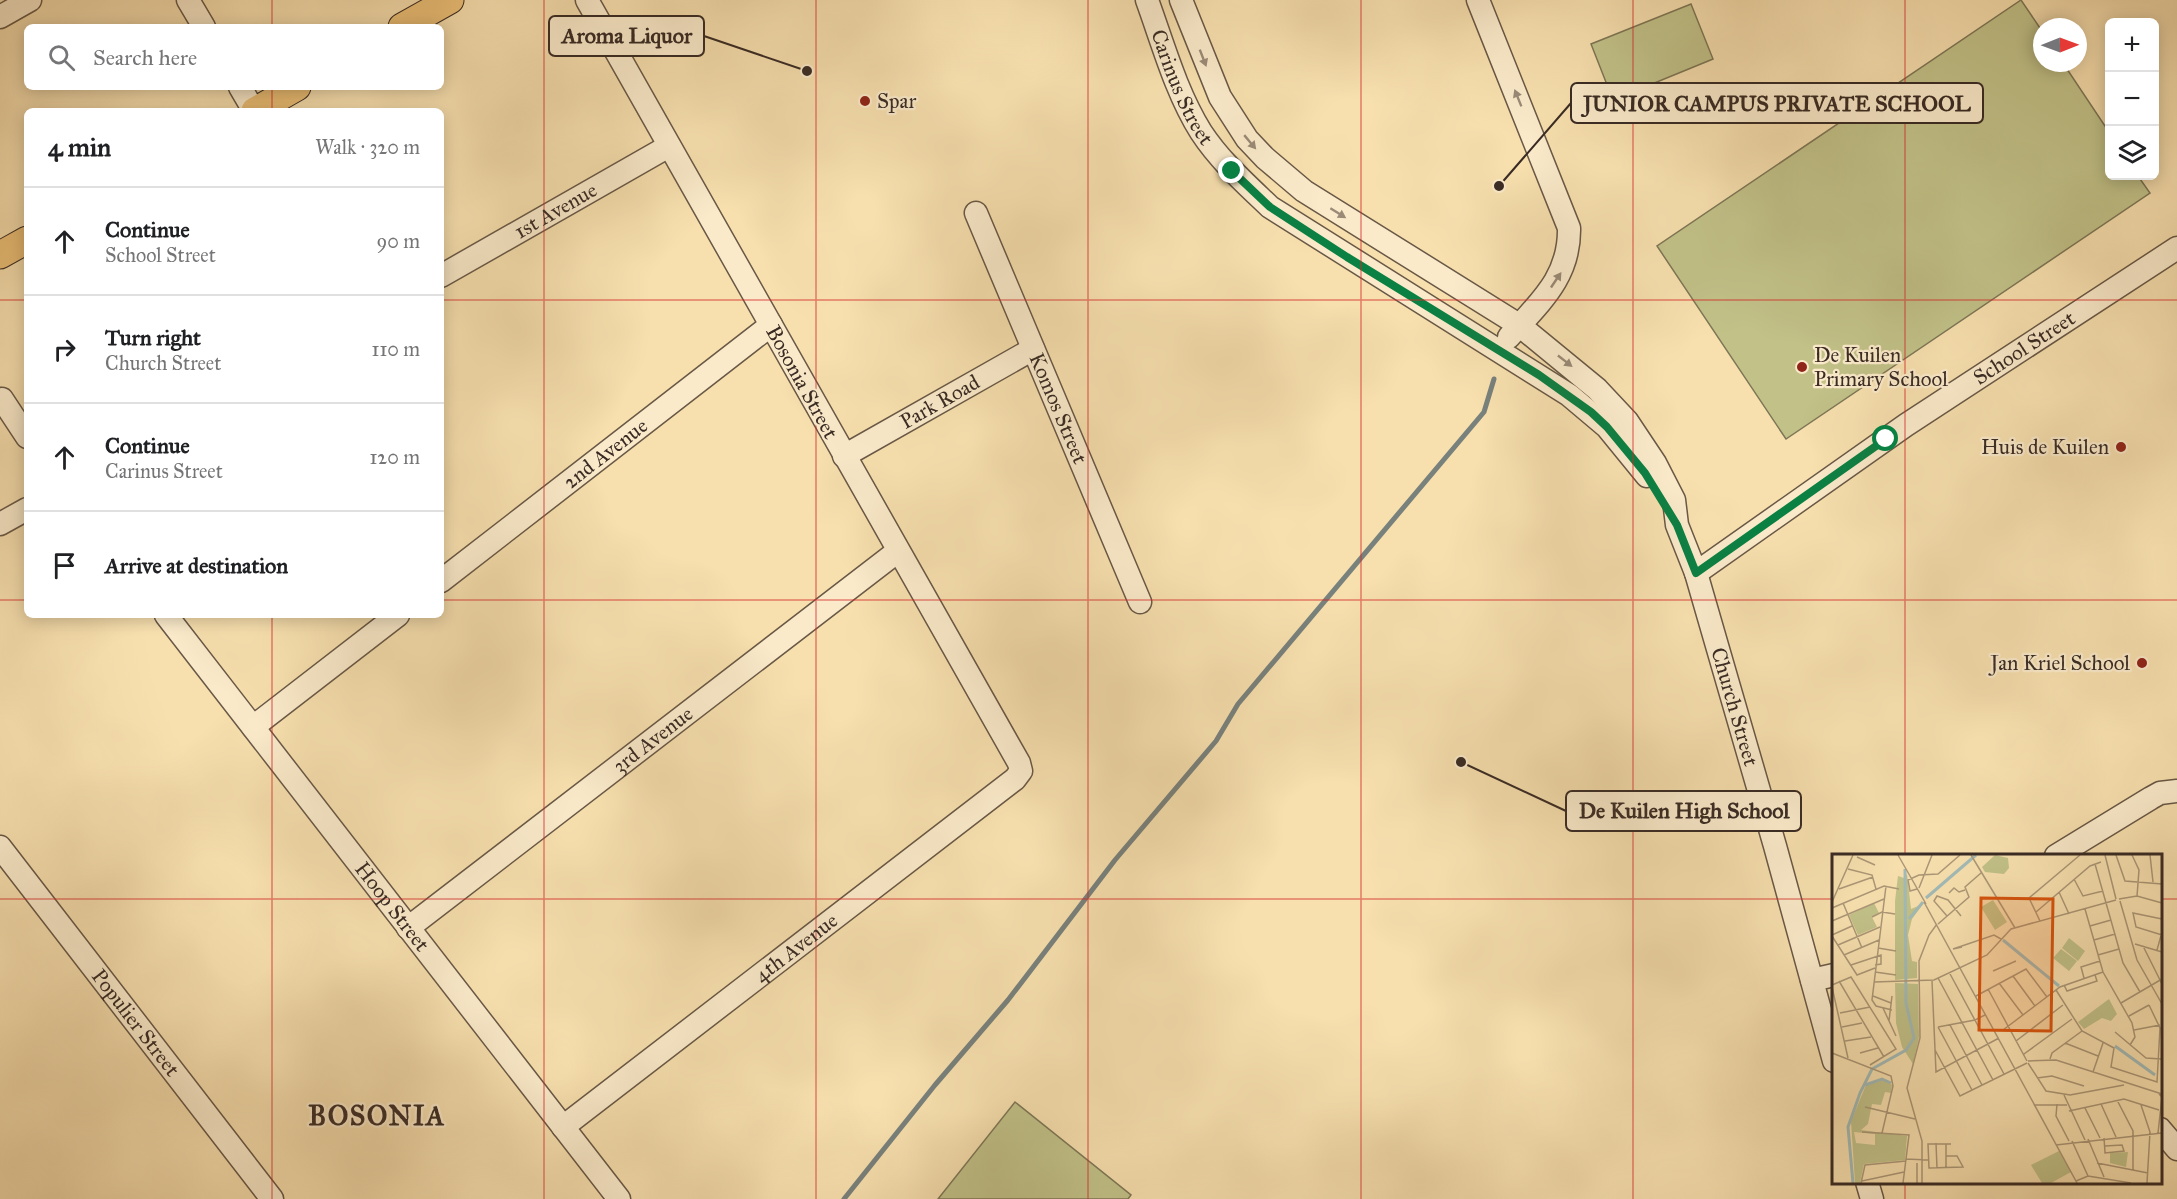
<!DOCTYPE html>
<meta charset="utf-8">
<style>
body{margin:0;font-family:"IM FELL Great Primer",serif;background:#f2f2f2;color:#202124}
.controls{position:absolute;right:18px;top:18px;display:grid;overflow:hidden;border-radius:9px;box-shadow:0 3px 15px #0003}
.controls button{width:54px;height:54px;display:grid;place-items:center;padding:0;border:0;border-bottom:2px solid #e0e0e0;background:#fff;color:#202124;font:30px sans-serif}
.compass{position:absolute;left:2033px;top:18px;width:54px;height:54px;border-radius:50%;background:#fff;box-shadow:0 3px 15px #0003;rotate:89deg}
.stop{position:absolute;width:18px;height:18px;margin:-14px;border:4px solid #0b8043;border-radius:50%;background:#fff}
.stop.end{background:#0b8043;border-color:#fff;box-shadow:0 2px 6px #0008}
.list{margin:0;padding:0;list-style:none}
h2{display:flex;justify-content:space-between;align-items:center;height:78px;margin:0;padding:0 24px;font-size:26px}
h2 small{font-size:20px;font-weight:400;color:#757577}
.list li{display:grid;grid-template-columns:39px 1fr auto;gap:18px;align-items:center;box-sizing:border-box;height:108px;padding:0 24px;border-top:2px solid #e0e0e0}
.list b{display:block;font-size:22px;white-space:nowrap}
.list p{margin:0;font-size:20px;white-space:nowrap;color:#757577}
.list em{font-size:20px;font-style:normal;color:#757577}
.icon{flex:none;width:33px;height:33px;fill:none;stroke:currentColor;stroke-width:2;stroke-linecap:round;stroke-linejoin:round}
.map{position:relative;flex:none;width:2177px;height:1199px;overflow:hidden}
.search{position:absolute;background:#fff;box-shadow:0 3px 15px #0003;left:24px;top:24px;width:420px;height:66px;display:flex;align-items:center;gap:15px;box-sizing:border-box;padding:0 21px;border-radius:9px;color:#757577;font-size:22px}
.panel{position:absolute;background:#fff;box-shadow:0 3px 15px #0003;left:24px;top:108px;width:420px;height:510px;border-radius:9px}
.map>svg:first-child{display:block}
.park{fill:#c1c188;stroke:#7d7656;stroke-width:1.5}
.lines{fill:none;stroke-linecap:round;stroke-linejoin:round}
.stream{stroke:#78817c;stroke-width:5}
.minor-casing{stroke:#685846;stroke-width:25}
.major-casing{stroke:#392b24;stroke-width:29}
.minor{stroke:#faeaca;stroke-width:22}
.major{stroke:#ecc077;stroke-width:27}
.oneway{fill:#9a8a77}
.route{stroke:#0b8043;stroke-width:8}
.grid{fill:none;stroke:#d62828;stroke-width:1.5;stroke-opacity:0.55}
.poi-dot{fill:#8f2418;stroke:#faeaca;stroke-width:2}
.labels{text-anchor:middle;stroke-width:4.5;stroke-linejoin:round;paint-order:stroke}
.street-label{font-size:21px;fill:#392b24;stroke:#faeaca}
.poi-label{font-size:21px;fill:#392b24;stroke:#faeaca;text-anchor:start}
.district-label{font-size:27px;font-weight:bold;letter-spacing:1.5px;fill:#392b24;stroke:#faeaca}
.inset-river{fill:none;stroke:#a2bab6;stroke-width:3}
.inset-road{fill:none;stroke:#ab9777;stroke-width:1.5}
.view{fill:#d6540e;fill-opacity:0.15;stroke:#d6540e;stroke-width:3}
.inset-edge{fill:none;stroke:#392b24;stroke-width:3}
.leader{fill:none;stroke:#392b24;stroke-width:2}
.callout-dot{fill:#392b24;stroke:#faeaca;stroke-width:2}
.callout{fill:#faeaca;stroke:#392b24;stroke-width:2}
.callout-label{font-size:22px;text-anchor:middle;font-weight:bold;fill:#392b24}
</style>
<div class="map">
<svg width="2177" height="1199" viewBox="0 0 2177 1199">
<rect width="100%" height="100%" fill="#f7dfae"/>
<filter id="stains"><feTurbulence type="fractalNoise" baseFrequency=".00333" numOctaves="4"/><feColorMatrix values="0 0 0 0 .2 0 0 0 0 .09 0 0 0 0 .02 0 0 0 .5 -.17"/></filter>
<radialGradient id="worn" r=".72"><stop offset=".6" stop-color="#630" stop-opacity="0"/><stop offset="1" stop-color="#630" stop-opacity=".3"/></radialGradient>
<path class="park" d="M2021 0 2042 31V63H2063L2109 132 2110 176H2138L2150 193 1786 439 1657 246Z
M1691 4 1713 59 1613 100 1591 44Z
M1015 1102 1131 1195 1128 1199H938Z"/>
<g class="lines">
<path class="stream" d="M844 1199 935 1085 1008 1000 1115 860 1216 741 1238 704 1484 412 1494 379"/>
<defs>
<g id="minor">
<path d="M188 0 204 27"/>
<path id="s1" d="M1147 0C1163 44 1176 92 1201 132 1220 161 1246 184 1270 207L1569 395 1607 427 1647 476"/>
<path id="s2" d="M1181 0 1220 97 1247 139 1265 158 1304 191 1519 325 1597 389 1627 421 1655 463 1674 500 1677 525 1696 573 1775 846 1834 1061"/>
<path d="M1478 0 1569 228C1570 277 1540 302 1509 337"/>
<path d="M0 17 30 0"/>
<path d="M240 87 254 111"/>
<path id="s3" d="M976 213 1140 602"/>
<path id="s4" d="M441 276 669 146"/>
<path d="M2 399 27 437"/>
<path id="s5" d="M844 456 1033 349"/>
<path d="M0 524 27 509"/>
<path id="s6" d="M1696 573 1906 425 2177 248"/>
<path id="s7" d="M441 581 771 325"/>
<path id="s8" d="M166 615 619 1199"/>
<path d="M253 727 398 615"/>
<path id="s9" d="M0 847 272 1199"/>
<path d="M2056 856 2151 798 2160 793 2177 791"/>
<path id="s10" d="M408 928 898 551"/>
<path d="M1812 980 1834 975"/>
<path id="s11" d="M563 1127 1015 779 1021 771 1019 763 587 0"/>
<path d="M2160 1129 2177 1149"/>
<path d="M1867 1182 1872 1199"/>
</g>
<path id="major" d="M402 27 450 0
M255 111 297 87
M0 255 27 240"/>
</defs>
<use href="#minor" class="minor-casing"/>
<use href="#major" class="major-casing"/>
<use href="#minor" class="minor"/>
<use href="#major" class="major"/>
</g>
<defs><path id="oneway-solid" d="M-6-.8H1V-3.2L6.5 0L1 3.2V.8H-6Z" transform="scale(1.5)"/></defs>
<g class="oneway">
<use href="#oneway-solid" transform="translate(1203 58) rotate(69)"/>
<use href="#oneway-solid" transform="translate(1518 98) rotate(-112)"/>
<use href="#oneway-solid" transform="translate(1250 142) rotate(50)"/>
<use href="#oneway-solid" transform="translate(1338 213) rotate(32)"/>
<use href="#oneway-solid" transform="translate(1556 280) rotate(-56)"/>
<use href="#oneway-solid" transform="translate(1565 361) rotate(38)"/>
</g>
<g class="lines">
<path class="route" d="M1232 171 1270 207 1347 257 1539 375 1591 412 1607 427 1645 473 1677 525 1696 573 1886 439"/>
</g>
<path class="grid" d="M272 0V27M544 0V1199M816 0V1199M1088 0V1199M1361 0V1199M1633 0V1199M1905 0V856M272 87V111M0 300H27M441 300H2177M0 600H27M441 600H2177M272 615V1199M0 899H1834M2160 899H2177M1905 1182V1199"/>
<g class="poi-dot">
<circle cx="865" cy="101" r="6"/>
<circle cx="1802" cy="367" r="6"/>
<circle cx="2121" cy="447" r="6"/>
<circle cx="2142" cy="663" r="6"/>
</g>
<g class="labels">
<g class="street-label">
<text dy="7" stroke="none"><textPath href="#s1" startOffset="94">Carinus Street</textPath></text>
<text dy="7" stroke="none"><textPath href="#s4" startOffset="132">1st Avenue</textPath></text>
<text dy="7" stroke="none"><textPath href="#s6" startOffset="398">School Street</textPath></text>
<text transform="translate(802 382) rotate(61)" y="7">Bosonia Street</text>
<text dy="7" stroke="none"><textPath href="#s5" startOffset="110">Park Road</textPath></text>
<text dy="7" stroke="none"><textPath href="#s3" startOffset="212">Komos Street</textPath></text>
<text dy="7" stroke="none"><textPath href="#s7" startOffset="208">2nd Avenue</textPath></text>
<text dy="7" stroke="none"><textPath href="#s2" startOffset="938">Church Street</textPath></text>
<text dy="7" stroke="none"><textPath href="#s10" startOffset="309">3rd Avenue</textPath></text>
<text dy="7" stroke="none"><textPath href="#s8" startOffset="369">Hoop Street</textPath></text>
<text dy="7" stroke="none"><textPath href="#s11" startOffset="294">4th Avenue</textPath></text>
<text dy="7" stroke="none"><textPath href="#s9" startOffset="222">Populier Street</textPath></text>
</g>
<g class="poi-label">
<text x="877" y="108">Spar</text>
<text x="1814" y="362">De Kuilen<tspan x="1814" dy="24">Primary School</tspan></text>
<text x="2109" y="454" text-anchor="end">Huis de Kuilen</text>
<text x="2130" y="670" text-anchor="end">Jan Kriel School</text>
</g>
<g class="district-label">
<text x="377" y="1125">BOSONIA</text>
</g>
</g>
<g transform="translate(1832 854)">
<rect width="330" height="330" fill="#f7dfae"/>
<path d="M52 226 60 231 59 239 53 238 49 251 40 250 36 270 29 276 75 282 73 306 32 310 28 329H23L19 267 34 231ZM22 278 43 280V291L24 289Z" fill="#c1c188" fill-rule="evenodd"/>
<path d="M163 1 176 4 177 14 172 20 153 18 150 13Z" fill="#c1c188"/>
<path d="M75 20 79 55 91 50 80 65 76 81 80 107 85 108V124L63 126V47L66 22 72 24ZM161 46 175 68 163 76 149 53ZM42 49 47 59 40 63 45 73 26 81 17 61ZM237 84 253 97 246 107 230 94ZM229 95 245 107 237 117 221 104ZM63 129 86 130 87 183 81 210 70 193 64 169ZM277 145 285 160 279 167 270 164 252 175 246 168ZM227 297 239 318 219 329H210L199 311ZM296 298 294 313 278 309V299Z" fill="#c1c188"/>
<path class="inset-river" d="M94 44 144 1M77 65 91 48M171 86 227 132M283 192 323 221M33 231 50 225 59 229M21 329 16 273 28 239 40 215 74 196 82 184 74 149 73 15"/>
<path class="inset-road" d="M66 1 94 50M139 1 183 74M273 1 284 45M284 1 293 27 330 30M300 1 307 16 305 42M318 1 321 28M25 3 43 11M263 10 291 109 308 138M16 15 40 21 44 35M242 25 251 42 271 37M54 32 40 146 44 152 60 156M87 34 100 1M7 35 41 23M85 35 78 37 76 26 87 21 106 20 128 1M227 38 237 60M117 39 122 34 127 38 133 36M287 45 305 42 330 49M288 47 305 106 330 150M0 48 21 1M92 48 245 329M11 49 30 94M0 54 52 32 67 35M253 55 271 118 300 169 303 183 298 191M204 58 258 12 269 8M115 62 102 47 105 42 116 46 129 62M40 63 50 58 63 60M0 67 52 45M208 67 197 44 248 1M106 70 137 43 133 33 149 19M258 72 279 66M0 81 20 72M330 81 304 73 301 59 330 65M0 82 25 121 43 114M262 86 283 80M303 90 330 98M6 91 48 73M311 92 330 130M130 93 121 95 162 81 169 85M46 94 64 97M325 96 330 78M12 101 47 86M266 101 287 95M19 111 49 101V110L43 111M161 117 184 107M43 118 64 121M117 118 172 220M181 122 203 152M106 124 161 226M252 124 249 113 268 107M7 127 52 203M100 127 104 218 167 184M42 128 102 126 155 101 179 75 284 46M167 129 191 161M0 131 19 123 64 195 38 211M232 131 235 137 265 127 263 121M0 133 16 204M156 135 195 207M224 136 250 177 282 194 279 213 325 228 328 174 317 151M41 142 59 149M144 142 194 115 215 143M289 149 330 125M51 154 64 182M8 159 38 153M297 162 317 151M57 167 60 142M118 171 150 231M10 173 30 169M106 173 140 236M106 173 143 166 153 161M171 176 228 133 271 118M302 176 328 171M283 178 314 204 329 205M13 187 39 183M184 187 231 151M233 189 266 202M103 196 128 242 195 209M0 199 59 222 61 232 50 279M28 199 46 194M192 200 240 165M218 205 220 199 250 177M196 207 224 206 330 240M196 209 214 237 238 241 292 231M261 218 271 189M205 224 220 222 252 232M232 241 253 286M285 246 301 277V316M225 250 224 262 237 287M269 250 284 283M202 251H235M309 251 318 278 315 329M33 253 83 265M253 254 268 284M237 257 292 245 327 256M30 278 77 281 71 329M326 279 330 243 327 240M272 284 273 298V299L292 297 290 291 273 292M256 285 272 323M240 287 256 322M104 289 105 314M114 290V314M224 291 330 279M114 302H125L131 313 97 314 96 290H119M74 305 96 306M265 309 316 319M30 327 72 318M244 327 256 322 299 329M29 329 33 311 74 307M85 329V309M90 329V287L75 234 88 184 87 107 97 81 105 70"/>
<path class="view" d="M149 44 221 45 219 177 147 176Z"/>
<rect width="330" height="330" class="inset-edge"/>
</g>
<path class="leader" d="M807 71L704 36M1499 186L1571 103M1461 762L1566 811"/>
<g class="callout-dot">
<circle cx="807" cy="71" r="6"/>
<circle cx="1499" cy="186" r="6"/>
<circle cx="1461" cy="762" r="6"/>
</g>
<g class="callout">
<rect x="549" y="16" width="155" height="40" rx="6"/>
<rect x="1571" y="83" width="412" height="40" rx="6"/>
<rect x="1566" y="791" width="235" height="40" rx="6"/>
</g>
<g class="callout-label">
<text x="627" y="43">Aroma Liquor</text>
<text x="1777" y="111">JUNIOR CAMPUS PRIVATE SCHOOL</text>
<text x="1684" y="818">De Kuilen High School</text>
</g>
<rect width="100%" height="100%" filter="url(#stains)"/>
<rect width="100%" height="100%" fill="url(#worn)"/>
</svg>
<div class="controls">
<button>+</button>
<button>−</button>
<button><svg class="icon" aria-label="layers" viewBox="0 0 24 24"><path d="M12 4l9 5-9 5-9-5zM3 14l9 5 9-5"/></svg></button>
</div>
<svg class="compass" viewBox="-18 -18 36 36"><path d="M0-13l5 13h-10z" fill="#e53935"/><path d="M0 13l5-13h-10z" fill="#757577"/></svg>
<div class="stop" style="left:1886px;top:439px"></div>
<div class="stop end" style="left:1232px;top:171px"></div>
<div class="search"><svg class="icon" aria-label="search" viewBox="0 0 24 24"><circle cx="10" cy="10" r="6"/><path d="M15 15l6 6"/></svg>Search here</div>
<section class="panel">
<h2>4 min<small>Walk · 320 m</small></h2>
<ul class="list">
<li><svg class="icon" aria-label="ahead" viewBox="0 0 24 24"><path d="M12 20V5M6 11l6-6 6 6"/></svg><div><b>Continue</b><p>School Street</p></div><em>90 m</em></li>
<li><svg class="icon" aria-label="right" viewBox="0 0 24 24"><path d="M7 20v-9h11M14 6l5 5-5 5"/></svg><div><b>Turn right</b><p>Church Street</p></div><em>110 m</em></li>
<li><svg class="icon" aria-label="ahead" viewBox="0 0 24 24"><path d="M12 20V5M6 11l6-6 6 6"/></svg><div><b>Continue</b><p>Carinus Street</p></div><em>120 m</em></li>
<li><svg class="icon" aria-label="arrive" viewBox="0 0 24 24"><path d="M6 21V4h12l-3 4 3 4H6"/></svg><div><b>Arrive at destination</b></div></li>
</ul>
</section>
</div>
